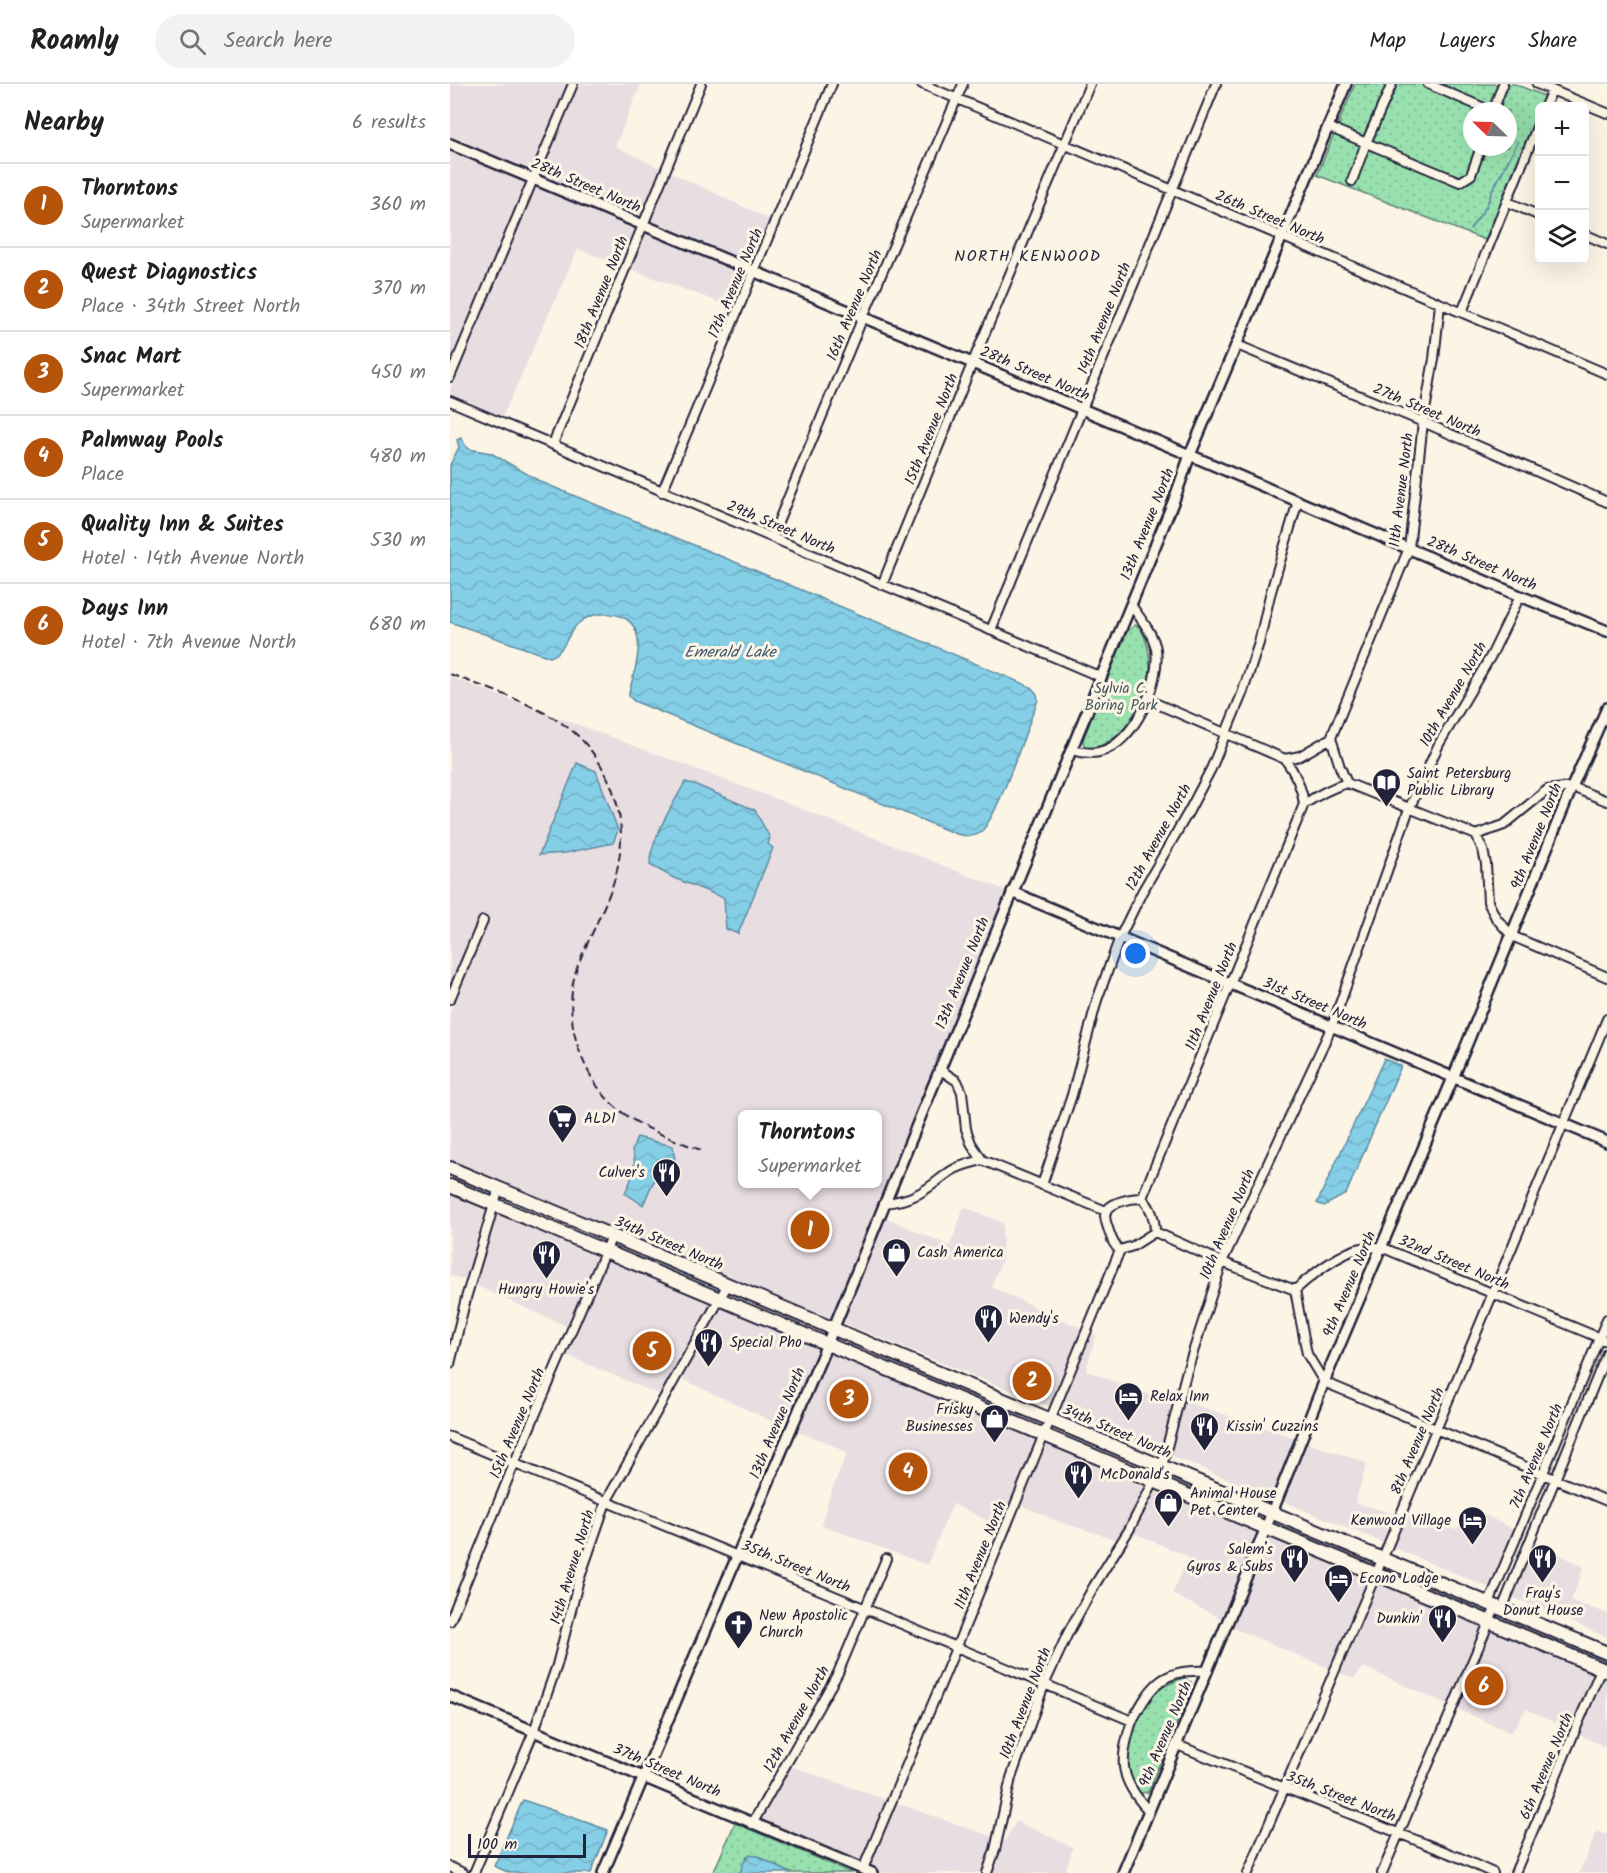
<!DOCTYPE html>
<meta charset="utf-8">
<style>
body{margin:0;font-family:Kalam,sans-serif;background:#f2f2f2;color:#202124}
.controls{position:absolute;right:18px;top:18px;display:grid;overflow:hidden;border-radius:9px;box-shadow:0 6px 24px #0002}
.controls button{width:54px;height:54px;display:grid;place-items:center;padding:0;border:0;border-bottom:2px solid #e0e0e0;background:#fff;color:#202124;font:30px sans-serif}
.compass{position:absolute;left:1013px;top:18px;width:54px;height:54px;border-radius:50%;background:#fff;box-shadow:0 6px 24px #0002;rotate:293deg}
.scale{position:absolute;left:18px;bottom:15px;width:118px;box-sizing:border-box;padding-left:6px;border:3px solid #22223b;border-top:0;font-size:16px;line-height:21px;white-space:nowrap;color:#22223b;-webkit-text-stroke:4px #fcf5e5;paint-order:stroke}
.you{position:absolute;left:686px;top:870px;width:21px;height:21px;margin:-15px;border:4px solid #fff;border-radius:50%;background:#1a73e8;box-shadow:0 0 0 9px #1a73e833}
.badge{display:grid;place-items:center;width:39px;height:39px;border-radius:50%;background:#b45309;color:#fff;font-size:20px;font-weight:700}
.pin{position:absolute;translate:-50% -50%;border:3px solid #fff;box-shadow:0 2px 6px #0006}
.popup{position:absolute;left:288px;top:1026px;width:144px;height:78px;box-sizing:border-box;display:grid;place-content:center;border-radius:9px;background:#fff;filter:drop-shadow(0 2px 4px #0005);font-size:20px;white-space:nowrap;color:#757577}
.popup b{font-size:22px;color:#202124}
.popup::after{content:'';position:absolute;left:50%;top:100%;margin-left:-12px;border:12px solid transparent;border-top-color:#fff}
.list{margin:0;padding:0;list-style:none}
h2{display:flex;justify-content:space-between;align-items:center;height:78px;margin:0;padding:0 24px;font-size:26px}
h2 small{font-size:20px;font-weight:400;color:#757577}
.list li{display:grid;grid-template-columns:39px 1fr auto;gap:18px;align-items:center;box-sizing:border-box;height:84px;padding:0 24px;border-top:2px solid #e0e0e0}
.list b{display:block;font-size:22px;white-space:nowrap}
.list p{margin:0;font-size:20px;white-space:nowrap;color:#757577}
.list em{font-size:20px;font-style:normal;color:#757577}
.icon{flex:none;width:33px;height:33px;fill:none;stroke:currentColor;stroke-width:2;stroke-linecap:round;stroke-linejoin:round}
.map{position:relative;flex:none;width:1157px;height:1789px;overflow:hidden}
header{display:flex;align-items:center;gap:36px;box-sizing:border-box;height:84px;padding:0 30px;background:#fff;border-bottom:2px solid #e0e0e0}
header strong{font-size:28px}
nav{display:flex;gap:33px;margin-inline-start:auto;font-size:21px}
.search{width:420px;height:54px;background:#f2f2f2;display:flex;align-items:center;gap:15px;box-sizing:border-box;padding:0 21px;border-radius:33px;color:#757577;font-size:22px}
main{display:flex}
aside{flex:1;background:#fff}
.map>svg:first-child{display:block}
.built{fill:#e8dee1;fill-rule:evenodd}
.park{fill:url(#park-dots);stroke:#5d8275;stroke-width:1.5;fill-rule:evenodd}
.water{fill:url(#water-waves);stroke:#5d8aa2;stroke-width:1.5}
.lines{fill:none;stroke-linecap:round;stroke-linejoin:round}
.stream{stroke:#5d8aa2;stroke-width:2}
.minor-casing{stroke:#22223b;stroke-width:12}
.tertiary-casing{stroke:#22223b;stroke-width:14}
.trunk-casing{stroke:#22223b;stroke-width:16}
.minor{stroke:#fcf5e5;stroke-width:8}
.tertiary{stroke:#fcf5e5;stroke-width:9}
.trunk{stroke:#fcf5e5;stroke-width:12}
.rail{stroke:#22223b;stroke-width:2;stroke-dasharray:9 4.5;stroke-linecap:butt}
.labels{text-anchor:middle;stroke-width:6;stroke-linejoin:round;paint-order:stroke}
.street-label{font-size:15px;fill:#22223b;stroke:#fcf5e5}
.park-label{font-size:15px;fill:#455b5e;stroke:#fcf5e5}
.poi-label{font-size:15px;fill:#22223b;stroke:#fcf5e5;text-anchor:start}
.neighbourhood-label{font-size:16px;letter-spacing:1.5px;fill:#22223b;stroke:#fcf5e5}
.water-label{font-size:16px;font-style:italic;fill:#40566e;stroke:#fcf5e5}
</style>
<header>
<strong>Roamly</strong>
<div class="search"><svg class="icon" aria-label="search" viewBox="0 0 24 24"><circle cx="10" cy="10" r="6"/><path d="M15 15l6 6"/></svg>Search here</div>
<nav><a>Map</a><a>Layers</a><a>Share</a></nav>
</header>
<main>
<aside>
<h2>Nearby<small>6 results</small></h2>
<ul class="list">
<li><span class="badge">1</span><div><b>Thorntons</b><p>Supermarket</p></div><em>360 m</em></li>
<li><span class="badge">2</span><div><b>Quest Diagnostics</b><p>Place · 34th Street North</p></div><em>370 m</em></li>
<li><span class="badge">3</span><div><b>Snac Mart</b><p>Supermarket</p></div><em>450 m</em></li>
<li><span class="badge">4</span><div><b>Palmway Pools</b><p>Place</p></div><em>480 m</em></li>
<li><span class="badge">5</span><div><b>Quality Inn &amp; Suites</b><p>Hotel · 14th Avenue North</p></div><em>530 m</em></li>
<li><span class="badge">6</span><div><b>Days Inn</b><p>Hotel · 7th Avenue North</p></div><em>680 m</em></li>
</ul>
</aside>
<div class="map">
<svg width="1157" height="1789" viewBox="0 0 1157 1789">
<defs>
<pattern id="park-dots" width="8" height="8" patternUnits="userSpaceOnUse" patternTransform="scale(1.5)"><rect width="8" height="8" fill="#98e1af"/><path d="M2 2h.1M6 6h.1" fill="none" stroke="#83c197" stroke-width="1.8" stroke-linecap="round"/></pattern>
<pattern id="water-waves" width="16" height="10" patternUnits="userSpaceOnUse" patternTransform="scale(1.5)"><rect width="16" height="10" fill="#85cfe6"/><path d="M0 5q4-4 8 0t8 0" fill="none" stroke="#73b1c6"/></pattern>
</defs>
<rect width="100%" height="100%" fill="#fcf5e5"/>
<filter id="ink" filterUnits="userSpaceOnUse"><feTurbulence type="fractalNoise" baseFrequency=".0167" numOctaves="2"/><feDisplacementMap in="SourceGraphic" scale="12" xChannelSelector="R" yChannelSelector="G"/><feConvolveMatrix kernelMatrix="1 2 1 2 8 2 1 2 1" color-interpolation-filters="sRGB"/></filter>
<g filter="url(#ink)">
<path class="built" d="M0 0H118L80 89 0 56Z
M128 0H191L165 62 212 85 190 136 88 93Z
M0 65 77 97 0 281Z
M220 88 321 136 301 183 199 139Z
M85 101 187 144 172 182 128 165 52 334 0 313V305Z
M196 147 298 190 284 224 180 185Z
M0 593 337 719 557 807 483 985 431 1115 429 1116 430 1118 382 1235 0 1079V927L39 836 30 832 0 904ZM235 698 245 700 305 726 318 760 276 845 274 814 224 794 200 781 217 729ZM292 1030H428V1100H292ZM184 1071 214 1082 203 1097 193 1121 175 1109 181 1099Z
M0 1107 38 1124 17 1197 0 1191Z
M514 1123 553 1139 552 1176 541 1203 633 1245 601 1323 391 1238 434 1133 500 1162Z
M47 1127 149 1170 118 1243 25 1201Z
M158 1174 263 1218 210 1311 116 1271 128 1248 126 1247Z
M271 1221 371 1263 336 1344 230 1294Z
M641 1248 646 1251 636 1287 724 1320 711 1368 609 1327Z
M379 1267 588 1354 551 1443 503 1420 477 1481 371 1441 379 1413 397 1369 374 1357 345 1347Z
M734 1317 847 1355 823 1414 719 1371Z
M596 1358 698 1401 667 1456 610 1438 570 1421Z
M855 1358 917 1379 905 1419 946 1430 934 1459 832 1417Z
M706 1404 810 1448 773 1537 766 1532 722 1510 739 1473 686 1450 679 1454Z
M1022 1424 1064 1446 1040 1504 942 1463 955 1432 1006 1445Z
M818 1451 919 1494 880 1585 781 1543Z
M1085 1457 1134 1483 1121 1517 1157 1529V1553L1062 1513Z
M928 1497 1033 1542 999 1621 913 1583 904 1595 889 1588Z
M1041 1545 1144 1589 1120 1646 1076 1625 1061 1649 1007 1625Z
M1153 1593 1157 1594V1664L1128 1650Z
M340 1682 437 1716 410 1780 309 1738Z
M446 1719 543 1753 532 1789H433L419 1783Z
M566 1737 623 1763 615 1789H542L552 1757H555Z
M1147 1747 1157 1751V1789H1129Z"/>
<path class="park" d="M905 0H1065L1094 12 1035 156 867 91ZM1022 27H1058V63H1022Z
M685 541 689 542C697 555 700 567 700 582 701 612 670 667 635 664L633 658 634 653 676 549Z
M733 1594 741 1598V1605L698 1708 690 1709C664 1692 686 1632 701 1614 710 1603 720 1598 733 1594Z
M285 1739 402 1789H340L308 1772H297L290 1789H263Z"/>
<path class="water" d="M11 354 15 361 19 365 41 369 91 398 297 483 581 603 587 610 588 616C578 639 546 741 528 750 519 754 509 751 501 748L184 617 179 612V608C186 583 203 535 161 530 150 529 139 531 130 538 117 547 116 568 100 573L0 538V381L9 363 7 356Z
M127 679 146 687 168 746 163 759 115 769 89 771Z
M235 698 244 700 305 726 320 754 318 760 323 764 288 850 276 845 274 814 224 794 200 781C200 755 223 721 235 698Z
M934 975 951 982 896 1110 874 1122 867 1119Z
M187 1053 223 1062 225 1077C206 1086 201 1103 193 1121L175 1109C181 1098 188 1078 182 1067Z
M73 1716 158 1746 141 1789H60L44 1782Z
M300 1770 308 1772 340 1789H290L294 1778Z"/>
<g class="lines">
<path class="stream" d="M1020 145 1036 123 1043 105 1068 58"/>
<defs>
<path id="minor" d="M472 0 1157 290
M978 0 1041 27
M1087 0 1157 29
M1095 22 1102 6
M1043 27 1053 0
M878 43 1010 98 1021 91 1031 63
M902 97 916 59 942 0
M1058 118 1090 132
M1134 150 1157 160
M1012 228 1090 36
M787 261 973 338 1157 418
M0 293 123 0
M0 317 651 593
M103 360 251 0
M212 408 382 0
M322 453 413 233 513 0
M432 501 522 280 640 0
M541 546 766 0
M881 654 959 464 973 338 984 275 990 220
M881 654 890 683 897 699
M621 666C631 668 639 670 649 668 684 661 711 598 706 565 703 549 690 534 681 521
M835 675 850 672 881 654
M1157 717 1122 703 1097 706 1054 741 1026 751 1033 766 1036 780 1038 818 1046 834 1062 852 1157 893
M854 720C868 711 880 704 897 699L1026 751
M0 915 33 837
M489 985 507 997 512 1008 516 1045 521 1059 532 1076
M592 1101 622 1011 647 916 670 853 692 808 739 727 761 685 792 610 809 559 820 511 848 417
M692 1114 854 720C852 703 846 690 835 675L698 616
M692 1114C682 1114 657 1118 655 1131 655 1137 658 1144 660 1150 662 1156 664 1162 670 1166L683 1162 705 1148
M692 1114C701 1123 705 1135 705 1148
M434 1119C445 1118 456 1116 466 1111 479 1105 489 1095 501 1087 510 1081 521 1079 532 1076L656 1127
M705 1148 772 1178 845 1206
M1157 1257 931 1163C923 1163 914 1163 907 1165 884 1173 863 1190 845 1206L857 1270 874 1298 1157 1417
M0 1280 16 1214 49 1104
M0 1353 416 1525 682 1637C669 1677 669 1695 698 1726
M1039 1519 1157 1235
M1052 1525 1157 1269
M0 1537 64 1380 162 1152
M682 1637C702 1600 713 1584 758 1587
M727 1661 1006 1772 1043 1789
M302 1740 388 1589 436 1475
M0 1783 13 1789
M413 1785 506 1564 670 1166
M24 1789 84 1647 107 1581 128 1499 156 1418 278 1200
M537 1789 545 1766 561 1694 594 1601 618 1549 644 1502 679 1446 712 1382 736 1290 772 1178 882 942 959 725 989 660 1042 570 1070 512
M798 1789 926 1490 1157 935
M932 1789 1046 1522
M1065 1789 1151 1585"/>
<path id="tertiary" d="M0 60 632 325 1070 512 1157 547
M562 808 1157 1058
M0 1612 422 1789
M153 1789 377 1260 724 416 740 371 896 0
M673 1789 797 1491 874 1298 1003 994 1122 703 1157 624"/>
<path id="trunk" d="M0 1084 1157 1569
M0 1102 1157 1587"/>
</defs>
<use href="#minor" class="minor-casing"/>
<use href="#tertiary" class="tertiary-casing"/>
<use href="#trunk" class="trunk-casing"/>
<use href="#minor" class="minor"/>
<use href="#tertiary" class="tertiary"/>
<use href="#trunk" class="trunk"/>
<path class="rail" d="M0 590C40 606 95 622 127 651 160 683 177 730 169 775 166 797 157 816 148 836 140 856 127 877 123 899 119 924 122 948 131 971 139 993 154 1015 173 1029 196 1046 225 1056 251 1066"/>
</g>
</g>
<defs>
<symbol id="library-pin" viewBox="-11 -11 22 30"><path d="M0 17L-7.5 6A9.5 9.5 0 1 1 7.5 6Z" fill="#22223b" stroke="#fcf5e5"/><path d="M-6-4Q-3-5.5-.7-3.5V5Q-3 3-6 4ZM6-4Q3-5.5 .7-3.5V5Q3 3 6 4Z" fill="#fff"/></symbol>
<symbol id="supermarket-pin" viewBox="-11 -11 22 30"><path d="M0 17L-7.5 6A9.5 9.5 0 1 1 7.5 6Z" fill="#22223b" stroke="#fcf5e5"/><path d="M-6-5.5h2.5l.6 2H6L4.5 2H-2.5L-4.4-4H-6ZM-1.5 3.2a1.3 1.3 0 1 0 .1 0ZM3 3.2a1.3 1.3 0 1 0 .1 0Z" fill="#fff"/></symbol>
<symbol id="restaurant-pin" viewBox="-11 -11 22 30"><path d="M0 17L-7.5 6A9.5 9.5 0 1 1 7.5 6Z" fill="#22223b" stroke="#fcf5e5"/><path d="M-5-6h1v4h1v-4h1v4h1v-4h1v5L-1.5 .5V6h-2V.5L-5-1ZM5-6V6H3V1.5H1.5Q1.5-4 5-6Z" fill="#fff"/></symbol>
<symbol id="shop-pin" viewBox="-11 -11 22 30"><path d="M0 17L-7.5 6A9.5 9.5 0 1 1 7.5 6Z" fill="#22223b" stroke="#fcf5e5"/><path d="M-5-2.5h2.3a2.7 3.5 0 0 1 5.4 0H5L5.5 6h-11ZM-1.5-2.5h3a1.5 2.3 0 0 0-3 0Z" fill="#fff"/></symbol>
<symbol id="hotel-pin" viewBox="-11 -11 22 30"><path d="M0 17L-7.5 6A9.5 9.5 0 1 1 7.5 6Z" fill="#22223b" stroke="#fcf5e5"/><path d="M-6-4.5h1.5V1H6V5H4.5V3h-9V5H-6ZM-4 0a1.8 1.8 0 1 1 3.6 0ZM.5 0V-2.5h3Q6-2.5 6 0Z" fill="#fff"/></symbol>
<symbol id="church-pin" viewBox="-11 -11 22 30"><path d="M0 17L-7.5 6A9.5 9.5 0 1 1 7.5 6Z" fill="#22223b" stroke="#fcf5e5"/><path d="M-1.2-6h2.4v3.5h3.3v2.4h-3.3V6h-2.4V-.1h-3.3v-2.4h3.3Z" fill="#fff"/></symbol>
</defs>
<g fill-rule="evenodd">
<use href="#library-pin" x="920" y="682" width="33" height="45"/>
<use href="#supermarket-pin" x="96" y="1018" width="33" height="45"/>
<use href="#restaurant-pin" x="200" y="1072" width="33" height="45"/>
<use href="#shop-pin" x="430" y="1152" width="33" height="45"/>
<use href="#restaurant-pin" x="80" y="1154" width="33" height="45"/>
<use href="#restaurant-pin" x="522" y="1218" width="33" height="45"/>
<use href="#restaurant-pin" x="242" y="1242" width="33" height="45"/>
<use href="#hotel-pin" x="662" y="1296" width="33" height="45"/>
<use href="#shop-pin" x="528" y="1318" width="33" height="45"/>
<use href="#restaurant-pin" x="738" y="1326" width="33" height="45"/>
<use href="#restaurant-pin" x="612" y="1374" width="33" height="45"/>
<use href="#shop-pin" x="702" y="1402" width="33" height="45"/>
<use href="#hotel-pin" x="1006" y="1420" width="33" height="45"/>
<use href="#restaurant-pin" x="828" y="1458" width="33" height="45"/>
<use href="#restaurant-pin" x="1076" y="1458" width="33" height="45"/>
<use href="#hotel-pin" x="872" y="1478" width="33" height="45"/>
<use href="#restaurant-pin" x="976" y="1518" width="33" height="45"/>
<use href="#church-pin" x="272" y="1524" width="33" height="45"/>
</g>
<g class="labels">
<g class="street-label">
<text transform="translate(136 101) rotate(23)" y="5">28th Street North</text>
<text transform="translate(820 133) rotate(23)" y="5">26th Street North</text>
<text transform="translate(285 199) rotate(-67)" y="5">17th Avenue North</text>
<text transform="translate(151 208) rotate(-68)" y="5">18th Avenue North</text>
<text transform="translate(404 221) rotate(-67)" y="5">16th Avenue North</text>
<text transform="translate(654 234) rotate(-68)" y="5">14th Avenue North</text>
<text transform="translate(585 289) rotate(23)" y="5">28th Street North</text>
<text transform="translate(977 326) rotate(23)" y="5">27th Street North</text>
<text transform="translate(481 345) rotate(-68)" y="5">15th Avenue North</text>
<text transform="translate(951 406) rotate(-83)" y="5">11th Avenue North</text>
<text transform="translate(697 440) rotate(-68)" y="5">13th Avenue North</text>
<text transform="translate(331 443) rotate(23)" y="5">29th Street North</text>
<text transform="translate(1032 479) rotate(23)" y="5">28th Street North</text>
<text transform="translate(1003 610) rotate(-60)" y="5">10th Avenue North</text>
<text transform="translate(1086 752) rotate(-68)" y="5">9th Avenue North</text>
<text transform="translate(708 753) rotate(-61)" y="5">12th Avenue North</text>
<text transform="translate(512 889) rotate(-68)" y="5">13th Avenue North</text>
<text transform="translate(761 912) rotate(-68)" y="5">11th Avenue North</text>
<text transform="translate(865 919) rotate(23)" y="5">31st Street North</text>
<text transform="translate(777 1140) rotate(-67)" y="5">10th Avenue North</text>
<text transform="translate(219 1159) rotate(23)" y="5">34th Street North</text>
<text transform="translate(1004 1178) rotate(23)" y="5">32nd Street North</text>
<text transform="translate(899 1200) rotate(-67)" y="5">9th Avenue North</text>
<text transform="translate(67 1339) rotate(-67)" y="5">15th Avenue North</text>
<text transform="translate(327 1339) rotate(-67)" y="5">13th Avenue North</text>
<text transform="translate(667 1347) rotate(23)" y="5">34th Street North</text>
<text transform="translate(967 1357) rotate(-67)" y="5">8th Avenue North</text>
<text transform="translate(1086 1372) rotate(-67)" y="5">7th Avenue North</text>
<text transform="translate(530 1471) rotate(-68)" y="5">11th Avenue North</text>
<text transform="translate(346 1482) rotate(22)" y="5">35th Street North</text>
<text transform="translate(122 1483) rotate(-73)" y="5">14th Avenue North</text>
<text transform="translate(575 1619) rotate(-69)" y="5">10th Avenue North</text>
<text transform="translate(346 1635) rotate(-61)" y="5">12th Avenue North</text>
<text transform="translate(715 1650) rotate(-67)" y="5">9th Avenue North</text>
<text transform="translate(1096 1682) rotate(-67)" y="5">6th Avenue North</text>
<text transform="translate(217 1686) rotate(23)" y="5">37th Street North</text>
<text transform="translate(891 1712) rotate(21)" y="5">35th Street North</text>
</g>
<g class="park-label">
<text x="671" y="609">Sylvia C.<tspan x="671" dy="17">Boring Park</tspan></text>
</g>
<g class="poi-label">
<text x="957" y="694">Saint Petersburg<tspan x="957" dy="17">Public Library</tspan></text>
<text x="134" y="1039">ALDI</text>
<text x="195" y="1093" text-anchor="end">Culver's</text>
<text x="467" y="1173">Cash America</text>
<text x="96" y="1210" text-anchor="middle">Hungry Howie's</text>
<text x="559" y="1239">Wendy's</text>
<text x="280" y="1263">Special Pho</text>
<text x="700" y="1317">Relax Inn</text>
<text x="523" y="1330" text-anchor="end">Frisky<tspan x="523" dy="17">Businesses</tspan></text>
<text x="776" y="1347">Kissin' Cuzzins</text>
<text x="650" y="1395">McDonald's</text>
<text x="740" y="1414">Animal House<tspan x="740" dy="17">Pet Center</tspan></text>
<text x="1001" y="1441" text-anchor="end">Kenwood Village</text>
<text x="823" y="1470" text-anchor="end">Salem's<tspan x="823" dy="17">Gyros &amp; Subs</tspan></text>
<text x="909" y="1499">Econo Lodge</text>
<text x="1093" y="1514" text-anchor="middle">Fray's<tspan x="1093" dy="17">Donut House</tspan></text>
<text x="309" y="1536">New Apostolic<tspan x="309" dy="17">Church</tspan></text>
<text x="972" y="1539" text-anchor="end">Dunkin'</text>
</g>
<g class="neighbourhood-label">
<text x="578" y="177">NORTH KENWOOD</text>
</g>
<g class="water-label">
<text x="280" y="573">Emerald Lake</text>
</g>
</g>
</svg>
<div class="controls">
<button>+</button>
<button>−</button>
<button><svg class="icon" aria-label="layers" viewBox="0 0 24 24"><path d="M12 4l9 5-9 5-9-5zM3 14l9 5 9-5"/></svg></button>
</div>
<svg class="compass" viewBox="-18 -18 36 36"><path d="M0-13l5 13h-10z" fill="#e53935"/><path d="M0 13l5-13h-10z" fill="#757577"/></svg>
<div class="scale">100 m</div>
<div class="you"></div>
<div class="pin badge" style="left:360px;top:1146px">1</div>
<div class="popup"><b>Thorntons</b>Supermarket</div>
<div class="pin badge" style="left:582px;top:1297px">2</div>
<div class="pin badge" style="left:399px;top:1315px">3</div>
<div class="pin badge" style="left:458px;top:1388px">4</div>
<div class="pin badge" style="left:202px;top:1267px">5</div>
<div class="pin badge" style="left:1034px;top:1602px">6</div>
</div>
</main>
